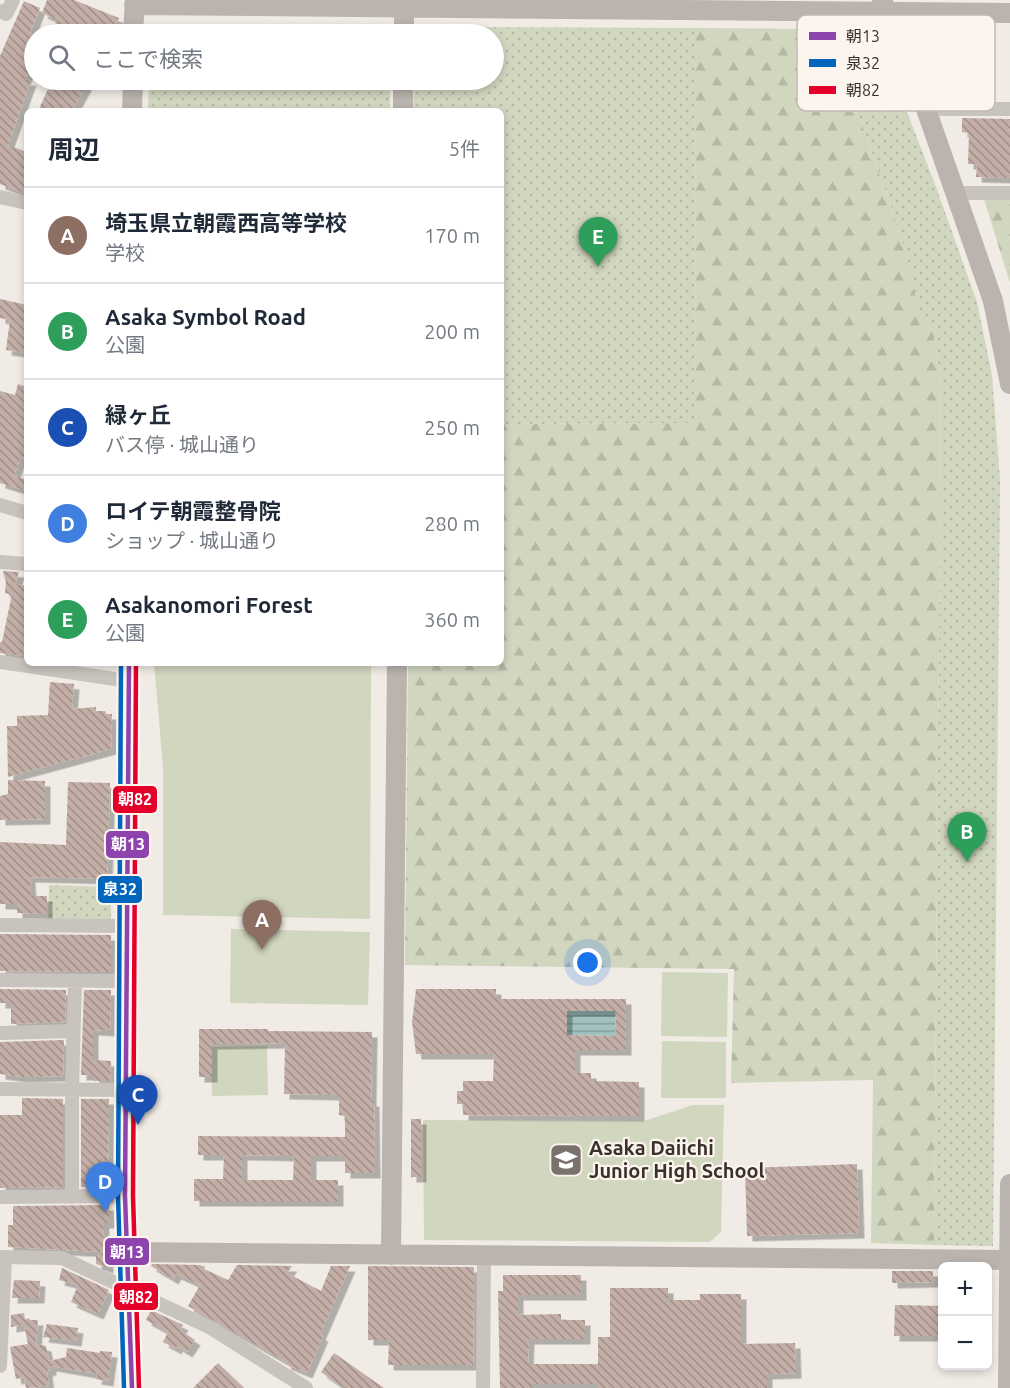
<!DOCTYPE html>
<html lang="ja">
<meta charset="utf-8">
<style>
body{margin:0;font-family:Ubuntu,"Noto Sans JP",sans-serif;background:#f2f2f3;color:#1f2937}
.controls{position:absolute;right:18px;bottom:18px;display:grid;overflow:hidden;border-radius:9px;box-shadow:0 3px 9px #0003}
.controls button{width:54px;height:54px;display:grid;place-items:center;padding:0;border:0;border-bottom:2px solid #e0e1e3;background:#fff;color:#1f2937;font:30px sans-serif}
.you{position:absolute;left:588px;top:963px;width:21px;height:21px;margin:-15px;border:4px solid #fff;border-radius:50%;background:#1a73e8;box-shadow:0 0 0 9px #1a73e833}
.badge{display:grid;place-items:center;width:39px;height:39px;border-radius:50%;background:#7a716c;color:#fff;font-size:20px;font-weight:700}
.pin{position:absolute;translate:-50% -50px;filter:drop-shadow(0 2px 3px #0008)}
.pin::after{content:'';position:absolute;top:32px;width:21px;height:18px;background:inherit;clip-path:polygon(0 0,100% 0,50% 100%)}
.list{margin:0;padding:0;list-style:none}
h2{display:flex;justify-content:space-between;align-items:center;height:78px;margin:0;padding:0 24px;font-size:26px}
h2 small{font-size:20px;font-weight:400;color:#747a83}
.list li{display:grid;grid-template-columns:39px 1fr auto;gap:18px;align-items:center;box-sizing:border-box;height:96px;padding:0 24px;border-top:2px solid #e0e1e3}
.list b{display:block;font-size:22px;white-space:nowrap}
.list p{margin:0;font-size:20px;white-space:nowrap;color:#747a83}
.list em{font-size:20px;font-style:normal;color:#747a83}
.icon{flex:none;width:33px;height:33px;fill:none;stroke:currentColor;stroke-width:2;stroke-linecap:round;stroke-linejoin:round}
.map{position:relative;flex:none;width:1010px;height:1388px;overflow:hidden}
.search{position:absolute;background:#fff;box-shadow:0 3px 9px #0003;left:24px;top:24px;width:480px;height:66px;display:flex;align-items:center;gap:15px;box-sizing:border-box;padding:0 21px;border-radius:33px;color:#747a83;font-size:22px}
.panel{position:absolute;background:#fff;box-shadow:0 3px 9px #0003;left:24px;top:108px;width:480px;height:558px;border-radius:9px}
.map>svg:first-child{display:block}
.green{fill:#d1d6bf}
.forest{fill:url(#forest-firs)}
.park{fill:url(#park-dots)}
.water{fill:url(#water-rules)}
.building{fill:url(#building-back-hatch);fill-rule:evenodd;filter:url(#shadow)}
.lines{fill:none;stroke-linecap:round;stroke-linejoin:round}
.street{stroke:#c9c3be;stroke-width:14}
.secondary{stroke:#bab3ae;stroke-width:20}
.bus-1-casing{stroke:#fbf5ee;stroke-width:9}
.bus-2-casing{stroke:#fbf5ee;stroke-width:9}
.bus-3-casing{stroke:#fbf5ee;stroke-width:9}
.bus-1{stroke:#8e44ad;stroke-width:4.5}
.bus-2{stroke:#0065bd;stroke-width:4.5}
.bus-3{stroke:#e4002b;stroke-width:4.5}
.labels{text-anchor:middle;stroke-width:4.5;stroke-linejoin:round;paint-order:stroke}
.poi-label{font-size:20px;font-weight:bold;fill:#3b302b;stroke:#fbf5ee;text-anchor:start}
.key{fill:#fbf5ee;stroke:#c1bab4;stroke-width:1.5}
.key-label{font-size:16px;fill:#3b302b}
.line-badge{stroke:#fbf5ee;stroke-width:2}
.badge-label{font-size:16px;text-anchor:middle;font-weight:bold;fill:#fff}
</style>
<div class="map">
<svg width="1010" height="1388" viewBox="0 0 1010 1388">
<defs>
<pattern id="forest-firs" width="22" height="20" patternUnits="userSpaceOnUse" patternTransform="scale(1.5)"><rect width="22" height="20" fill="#d1d6bf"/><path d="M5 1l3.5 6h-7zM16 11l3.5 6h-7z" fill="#b4b8a4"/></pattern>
<pattern id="park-dots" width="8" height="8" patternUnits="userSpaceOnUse" patternTransform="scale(1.5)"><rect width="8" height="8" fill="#d1d6bf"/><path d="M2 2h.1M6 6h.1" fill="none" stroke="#b4b8a4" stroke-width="1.8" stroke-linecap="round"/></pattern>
<pattern id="water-rules" width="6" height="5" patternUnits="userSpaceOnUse" patternTransform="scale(1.5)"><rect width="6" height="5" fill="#a1c2c1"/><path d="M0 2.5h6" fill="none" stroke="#849e9d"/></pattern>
<pattern id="building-back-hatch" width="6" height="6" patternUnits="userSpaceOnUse" patternTransform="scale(1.5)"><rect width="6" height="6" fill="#c3afa7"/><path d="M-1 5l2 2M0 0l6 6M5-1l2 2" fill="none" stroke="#a08f88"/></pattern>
<filter id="shadow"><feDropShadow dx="5.5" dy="5.5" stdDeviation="0" flood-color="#0004"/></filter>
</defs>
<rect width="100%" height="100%" fill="#f0ebe5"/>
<path class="green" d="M154 663H371L370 919 163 915V767Z
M231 929 370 932 368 1005 230 1003Z
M662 972 728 973 727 1037 661 1036Z
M662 1041 726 1042V1098H661Z
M267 1046 268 1095 212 1096 211 1047Z
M693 1105H724L721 1232 710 1242 424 1240 423 1120 644 1121Z"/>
<path class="forest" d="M695 28 815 29 862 124 902 238 922 321 937 325 934 337 941 381 934 1245 871 1243 873 1080 731 1083 734 969 405 965 408 663H501V424L694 423Z
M984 199H1010V283Z"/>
<path class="park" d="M157 26 373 27 388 28 389 34H153Z
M419 27 695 28 694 423 501 424V111H413L414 80H494V34H414V30Z
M815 29H865L879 40 936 187 977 302 992 375 1000 480 993 1246 934 1245 941 381 934 337 937 325 922 322 902 238 862 124Z
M149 80H390V111H148Z
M49 885 111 887V922L48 920Z"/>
<path class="water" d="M567 1011H616L615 1036 567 1035Z"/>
<path class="building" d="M47 0H74L119 18 116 24 118 27 116 34H51L57 20 42 13Z
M24 1 40 8 30 33 34 35V59L25 80H31L8 145 27 152V185L24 193 0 184V56Z
M55 80H89L72 111H38L48 89 50 90Z
M962 118 1010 119V178L976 177 977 164H968L969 133 962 132Z
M0 299 27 305V353L6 350 10 320 0 318Z
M18 384 27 387V459L20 458 14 476 27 480V491L0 483V391L15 395Z
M3 571 19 572 15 584 27 586V631L22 656 0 653V642H2L12 594 10 597 9 594 5 593 6 583Z
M50 682 74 684 72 709 96 707V711H105L106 714H112L111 749 8 777 7 726H17V716L48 715Z
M8 780 45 781V819L0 820V796L8 794Z
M68 782 110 783 107 879 30 877 31 896H47V914L17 913V904H0V842L66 845Z
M0 934 111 935V972L0 971Z
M0 989 66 990 65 1022 11 1024V1003H0Z
M416 989H496V999H626V1050H575V1073H591V1081L639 1082V1116L463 1115V1104H457V1091H463V1081H493L494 1054H416L412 1022ZM567 1011H616L615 1036 567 1035Z
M84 990H111L110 1031 93 1030V1060L111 1061 110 1081H94V1075H81Z
M199 1029H268V1031L372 1032 371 1101H374L375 1173H345V1156H311V1180H338V1201H194V1179H223L224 1155H198V1136L345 1137V1116L339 1115V1095L284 1094 285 1043 212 1044V1077H199ZM242 1155 294 1156 293 1180H242Z
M64 1040 63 1076 22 1077 0 1074V1042Z
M22 1098 63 1099V1187L0 1188V1115H22Z
M81 1099H109L108 1187H81Z
M411 1119H421V1177H411Z
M857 1164 859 1233 747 1236 745 1168Z
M109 1205V1223H104L103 1252 8 1247V1225H13V1206Z
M96 1254H108V1268L96 1264Z
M152 1264 200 1265 205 1267 204 1269 228 1280 237 1265 292 1266 287 1273 321 1291 331 1266H350L320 1335 323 1336 307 1373 285 1364 286 1362 188 1306 200 1285 176 1274 173 1279 151 1266Z
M368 1266 474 1267 473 1365H388L389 1340H368Z
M62 1268 109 1290 98 1314 71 1302 78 1285 59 1280Z
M892 1271H933V1282L892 1283Z
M503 1275H581V1295H518V1315L561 1314V1320H585V1339H529L528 1364H598V1337H610V1288H668V1300H700V1294H741V1344L795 1343 796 1373 767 1374V1388H597V1384H532V1388H500L498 1291H503Z
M14 1280 40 1281 39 1298H12Z
M895 1305 942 1306V1336H894Z
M151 1310 183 1325 180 1330 195 1340 187 1352 177 1346 176 1349 163 1342 168 1332 146 1320Z
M24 1313 25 1320H38L36 1344 46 1346 49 1361 66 1357 67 1348 100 1353V1351L112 1352 108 1381 96 1379 97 1374 51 1366V1370L47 1371 49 1386 26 1388 24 1377 16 1379 10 1347 28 1344 24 1325 11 1327V1315Z
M47 1324 78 1328 76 1341 43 1337Z
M334 1353 384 1388H344L321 1372Z
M218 1363 244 1388H193Z"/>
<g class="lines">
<path class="street" d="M0 11 6 14 13 0
M926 109H1010
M955 193H1010
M0 197 27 203
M0 505 27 513
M0 562 27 564
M0 662 129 681
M0 925 128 926
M0 980 126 981
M0 1033 73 1031
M0 1089 125 1090
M0 1197 125 1196
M72 1197V1088L75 981
M0 1257 62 1258 211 1328 306 1388
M0 1366 5 1258
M483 1388 484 1256"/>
<path class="secondary" d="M882 0 926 109 993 301 1010 384
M134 5 1010 13
M404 7V34
M133 34 135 0
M132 111 133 80
M403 111V80
M129 663 125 1196 127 1288 132 1388
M126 1252 1009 1260
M391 1255 397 663
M1008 1388 1010 1184"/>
<defs>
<path id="bus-1" d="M129 663 125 1196 132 1388"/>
<path id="bus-2" d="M121 663 118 1196 124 1388"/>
<path id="bus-3" d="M136 663 133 1196 139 1388"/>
</defs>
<use href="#bus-1" class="bus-1-casing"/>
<use href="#bus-2" class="bus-2-casing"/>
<use href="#bus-3" class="bus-3-casing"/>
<use href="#bus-1" class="bus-1"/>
<use href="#bus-2" class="bus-2"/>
<use href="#bus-3" class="bus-3"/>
</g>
<defs>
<symbol id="school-square" viewBox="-11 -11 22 22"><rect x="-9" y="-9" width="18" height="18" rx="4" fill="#7a716c" stroke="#fbf5ee"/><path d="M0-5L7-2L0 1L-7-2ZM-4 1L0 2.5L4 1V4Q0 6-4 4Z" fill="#fff"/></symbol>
</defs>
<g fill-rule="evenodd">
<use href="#school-square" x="547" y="1141" width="38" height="38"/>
</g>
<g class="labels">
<g class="poi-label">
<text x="589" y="1155">Asaka Daiichi<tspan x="589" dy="23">Junior High School</tspan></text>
</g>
</g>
<rect x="797" y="15" width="198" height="96" rx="9" class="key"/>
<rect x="809" y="32" width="27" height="8" fill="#8e44ad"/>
<rect x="809" y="59" width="27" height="8" fill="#0065bd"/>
<rect x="809" y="86" width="27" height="8" fill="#e4002b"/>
<g class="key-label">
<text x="846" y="42">朝13</text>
<text x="846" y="69">泉32</text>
<text x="846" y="96">朝82</text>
</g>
<g class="line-badge">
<rect x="112" y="785" width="46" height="29" rx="6" fill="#e4002b"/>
<rect x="105" y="830" width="45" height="29" rx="6" fill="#8e44ad"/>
<rect x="97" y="875" width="46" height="29" rx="6" fill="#0065bd"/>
<rect x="104" y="1237" width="46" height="29" rx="6" fill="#8e44ad"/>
<rect x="113" y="1282" width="46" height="29" rx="6" fill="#e4002b"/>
</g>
<g class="badge-label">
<text x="135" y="805">朝82</text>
<text x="128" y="850">朝13</text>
<text x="120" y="895">泉32</text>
<text x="127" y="1258">朝13</text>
<text x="136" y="1303">朝82</text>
</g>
</svg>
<div class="controls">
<button>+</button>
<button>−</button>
</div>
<div class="you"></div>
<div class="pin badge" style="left:262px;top:950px;background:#8d6e63">A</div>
<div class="pin badge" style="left:967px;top:862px;background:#2e9e5b">B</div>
<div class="pin badge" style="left:138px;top:1125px;background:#1a4fb4">C</div>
<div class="pin badge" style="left:105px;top:1212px;background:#3f7fe0">D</div>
<div class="pin badge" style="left:598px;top:267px;background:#2e9e5b">E</div>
<div class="search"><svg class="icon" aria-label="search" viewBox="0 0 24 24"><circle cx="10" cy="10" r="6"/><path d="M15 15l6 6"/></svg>ここで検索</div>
<section class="panel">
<h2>周辺<small>5件</small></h2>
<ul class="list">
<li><span class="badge" style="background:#8d6e63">A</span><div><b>埼玉県立朝霞西高等学校</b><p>学校</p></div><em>170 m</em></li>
<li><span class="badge" style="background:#2e9e5b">B</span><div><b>Asaka Symbol Road</b><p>公園</p></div><em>200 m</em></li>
<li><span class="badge" style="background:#1a4fb4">C</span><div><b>緑ヶ丘</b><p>バス停 · 城山通り</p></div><em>250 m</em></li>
<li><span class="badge" style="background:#3f7fe0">D</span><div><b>ロイテ朝霞整骨院</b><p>ショップ · 城山通り</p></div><em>280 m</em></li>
<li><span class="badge" style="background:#2e9e5b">E</span><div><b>Asakanomori Forest</b><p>公園</p></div><em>360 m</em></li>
</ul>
</section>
</div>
